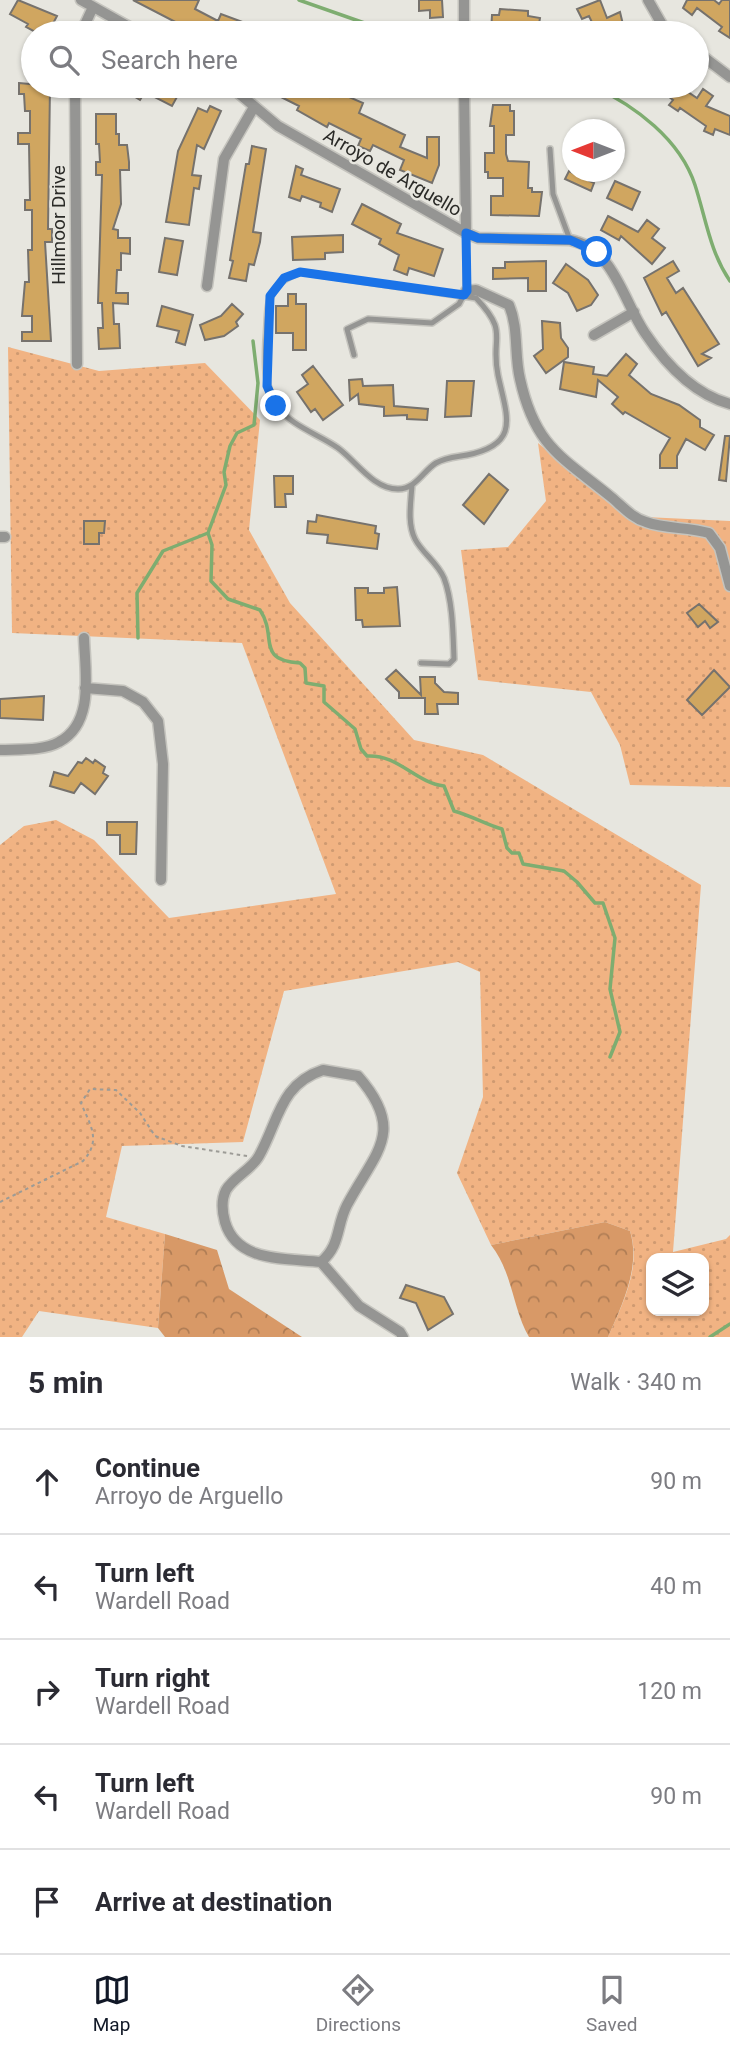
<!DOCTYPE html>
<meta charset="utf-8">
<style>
body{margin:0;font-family:Roboto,sans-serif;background:#f2f2f3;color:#2b2b33}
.controls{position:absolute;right:21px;bottom:21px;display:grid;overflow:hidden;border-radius:14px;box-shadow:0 2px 5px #0004}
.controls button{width:63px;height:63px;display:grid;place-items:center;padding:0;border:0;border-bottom:2px solid #e1e1e2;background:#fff;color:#2b2b33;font:35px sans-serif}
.compass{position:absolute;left:562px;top:119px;width:63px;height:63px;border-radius:50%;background:#fff;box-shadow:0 2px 5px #0004;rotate:270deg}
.stop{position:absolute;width:21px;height:21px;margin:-16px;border:5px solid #1a73e8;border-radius:50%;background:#fff}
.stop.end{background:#1a73e8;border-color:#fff;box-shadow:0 2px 7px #0008}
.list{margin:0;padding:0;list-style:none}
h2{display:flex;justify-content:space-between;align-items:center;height:91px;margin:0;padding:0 28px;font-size:30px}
h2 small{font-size:23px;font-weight:400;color:#7c7c81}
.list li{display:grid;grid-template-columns:46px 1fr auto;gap:21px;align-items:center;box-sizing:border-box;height:105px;padding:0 28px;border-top:2px solid #e1e1e2}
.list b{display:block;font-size:26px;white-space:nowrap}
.list p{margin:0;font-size:23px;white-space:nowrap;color:#7c7c81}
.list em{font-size:23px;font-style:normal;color:#7c7c81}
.icon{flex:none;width:38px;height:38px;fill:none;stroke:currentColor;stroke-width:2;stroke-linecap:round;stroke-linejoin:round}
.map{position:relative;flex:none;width:730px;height:1337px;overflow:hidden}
.search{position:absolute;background:#fff;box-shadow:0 2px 5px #0004;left:21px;right:21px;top:21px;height:77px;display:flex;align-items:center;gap:18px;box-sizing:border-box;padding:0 24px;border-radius:38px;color:#7c7c81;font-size:26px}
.sheet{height:616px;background:#fff}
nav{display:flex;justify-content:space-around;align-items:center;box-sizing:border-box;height:98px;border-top:2px solid #e1e1e2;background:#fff;font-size:19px;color:#7c7c81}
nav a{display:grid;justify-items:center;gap:4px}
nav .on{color:#111827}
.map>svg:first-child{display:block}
.grass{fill:url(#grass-dots);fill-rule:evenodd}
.forest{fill:url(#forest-crowns)}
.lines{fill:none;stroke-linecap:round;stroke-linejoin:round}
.stream{stroke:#7ead70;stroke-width:3.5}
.building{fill:#d0a660;stroke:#76726d;stroke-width:2}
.service-casing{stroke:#c5c4be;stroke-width:8}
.minor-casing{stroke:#c5c4be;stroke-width:13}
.path{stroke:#9c9b96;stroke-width:2;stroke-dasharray:3.5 3.5;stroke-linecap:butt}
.service{stroke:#959593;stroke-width:5}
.minor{stroke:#959593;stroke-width:10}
.route{stroke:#1a73e8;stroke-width:9}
.labels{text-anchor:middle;stroke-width:5;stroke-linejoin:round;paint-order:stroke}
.street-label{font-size:19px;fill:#2a2a27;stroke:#e7e6df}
</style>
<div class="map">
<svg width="730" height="1337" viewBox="0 0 730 1337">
<defs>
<pattern id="grass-dots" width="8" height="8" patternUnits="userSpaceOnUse" patternTransform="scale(1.75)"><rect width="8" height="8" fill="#f1b383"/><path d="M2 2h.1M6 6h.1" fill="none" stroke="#cf9a71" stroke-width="1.8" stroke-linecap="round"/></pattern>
<pattern id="forest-crowns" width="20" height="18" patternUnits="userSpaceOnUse" patternTransform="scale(1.75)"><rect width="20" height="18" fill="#d89967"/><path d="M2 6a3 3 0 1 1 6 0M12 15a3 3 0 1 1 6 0" fill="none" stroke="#af7d55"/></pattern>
</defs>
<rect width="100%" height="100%" fill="#e7e6df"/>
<path class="grass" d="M8 347 99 371 205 363 260 420 249 530 290 603 414 740 483 755 701 885 673 1252 726 1239 730 1235V1337H608C622 1305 642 1267 630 1231L605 1222 491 1245 457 1173 483 1097 480 972 458 962 284 991 243 1142 122 1146 106 1217 165 1234 158 1328 39 1311 22 1337H0V845L24 826 56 820 94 840 169 918 336 894 242 643 12 633ZM651 1258H704V1311H651Z
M538 443 624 516 730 521V787L630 785 620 745 591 692 478 680 461 550 508 547 546 501Z"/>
<path class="forest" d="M605 1222 630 1231C641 1267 622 1305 608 1337H529C512 1307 513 1273 491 1245Z
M165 1234 217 1250 229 1289 302 1337H165L158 1328Z"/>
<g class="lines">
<path class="stream" d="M299 0 393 33
M593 86C635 106 680 139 695 185 706 219 710 252 730 281
M253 341 258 383 254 425 237 433 230 446 224 472 226 485 208 533 212 545 211 581 228 599 260 610C278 637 255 660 300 663L305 668 306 683 324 686V702L355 729 361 749 367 756C398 754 416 783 444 786L454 811C472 816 487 825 502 829L507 848 512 853H519L523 864 564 871 577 882 595 903H603L615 938 610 989 620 1032 610 1057
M138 638 137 593 163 551 208 533
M710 1337 730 1324"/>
</g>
<path class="building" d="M18 0 57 16 48 33 39 30 37 33 26 27 28 24 10 14Z
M133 0H199L195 9 218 21 221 14 245 23 264 33H184L187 28Z
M419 0H442L443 17 430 18V10L419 11Z
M600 0 607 18 620 12 625 33H597L589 16 582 19 577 9Z
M687 0H714L719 4 722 0H730V38L719 31 722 27 697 8 692 15 683 8Z
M500 9 528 11V16L540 18 538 30 520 27V33H491L492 15H499Z
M19 83 50 86 48 229H52V242H45L51 341H22V332H32V316H22L25 282H29L28 250H32V210H25V200H30L29 144H18V133H30V111H25L24 94H19Z
M117 86H183L172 106 145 92 140 100Z
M282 86H295L308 92 310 87 329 97 333 90 363 103 359 113 405 135 400 147 427 158V137H439V165L432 183 400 170 404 160 373 145 370 151 358 146 361 139 329 123 327 127 297 110 299 106 277 95Z
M655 86H679L697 98 703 89 713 96 706 106 730 116V135L715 129 713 135 704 131 706 126 680 108 678 111 669 105 673 100Z
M493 105H510V111H514V135H506V154L508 161 529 162 528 188H532V192H542L539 216 491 215V196H503V178H488V172H485V153H494V126H490Z
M210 106 221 111 204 149 197 145 192 175 201 176 199 189 194 188 189 225 166 222 178 151 198 108 207 112Z
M96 114H116V134H119V145H127L129 162V170H120L121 204 113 229 118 230V238H130V254L121 253V270H117L116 293H128V304L113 303 114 324H119L120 348 99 349 98 328H103L102 303H98L102 175H96V162H100L99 144H96Z
M252 146 266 149 253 232 261 233 260 242 254 265 249 264 246 281 229 278 233 261 230 260 246 164H249Z
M296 166 303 169 301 175 340 189 332 212 320 207 321 203 302 196 300 201 289 197Z
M569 171 594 183 591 191 565 179Z
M615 181 640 192 632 210 607 198Z
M362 204 401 224 397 233 443 249 434 276 409 268 407 275 394 270 399 255 379 244 381 239 352 224Z
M608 216 638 232 647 220 659 229 652 238 665 248 652 264 621 236 619 240 601 230Z
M343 235V252L325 253V259L293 260 292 237Z
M165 238 183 241 177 275 159 272Z
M546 261V291H528V278L493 279V268H505V262Z
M673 261 679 271 667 278 676 293 683 288 719 344 702 354 711 358 698 366 666 312 662 315 644 278Z
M566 264 588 280 598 295 591 305 577 311 568 293 553 283Z
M288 294H296V304H306V350H293V333H276V306H288Z
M232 304 243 314 236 322 238 326 224 336 205 340 200 325 221 316Z
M162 306 193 315 185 345 176 342 179 331 157 326Z
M542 321 560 323 561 338 568 348V357L546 373 534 356 543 349Z
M626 354 637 364 629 375 651 394 679 405 700 420V427L714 435 705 450 686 439 677 456V468H660V455L670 438 625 412 623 414 612 404 618 397 598 380 596 397 560 389 564 362 594 367 593 374 607 376Z
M313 366 343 405 323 420 315 409 311 412 297 392 308 384 302 375Z
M362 379 363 386 393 385 394 406 428 409 427 420 407 419V415L384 416V407L359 404 358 394 350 400 349 380Z
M447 381H474L471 416 445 417Z
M725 436H730L726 481 719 480Z
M489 474 508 490 484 524 463 505Z
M274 476H293V494H285L286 507H275Z
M317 515 376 526 375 533 379 534 377 549 327 543 328 535 307 533 308 521 316 522Z
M84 521H105L104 533H99V544H84Z
M397 587 400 626 363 627 362 620H356L355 588H368V593H384V588Z
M699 604 718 622 710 628 705 621 698 627 687 613Z
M396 670 421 695 420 677H435V683L444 692 458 693V704H437L438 714H425V698H399V692L386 679Z
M714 670 730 687 702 715 687 700Z
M44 696 43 720 0 718V699Z
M86 758 93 763 95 760 105 767 103 773 108 776 95 794 81 783 74 793 50 786 54 772 68 776 78 762 82 763Z
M107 822H137L136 854H120V835H107Z
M406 1285 444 1297 453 1314 428 1330 416 1303 400 1298Z"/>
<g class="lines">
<defs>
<path id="service" d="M550 149 553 194 570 240
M301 272 476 298C510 334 490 336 498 375 507 417 521 444 467 455 456 457 446 457 436 463 423 471 416 489 398 489 373 489 356 461 338 448 318 434 291 426 277 406 264 388 265 362 266 340 269 305 263 285 301 272Z
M354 355 347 329 368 319 432 323 459 304 466 291V233
M412 485C411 502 407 523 415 539 422 553 437 562 444 578 453 602 453 634 454 659L449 664 421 663"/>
<path id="minor" d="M81 0 140 33
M464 0V33
M648 0 664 28 671 33
M81 33 93 7
M697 52 730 77
M75 86 77 364
M230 86 278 126 466 233 478 238 570 240C614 248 623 301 645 333 665 363 693 394 730 404
M464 86 466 233
M207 286 224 159 254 107
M466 291 476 290 509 305C519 329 514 354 520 379 535 447 562 457 611 497 622 506 632 518 646 522 665 529 688 527 709 533L720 548 730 586
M594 335 634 312
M0 537H5
M85 688 123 691 143 702 158 721 163 764 161 880
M0 750C18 749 43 751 59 742 95 723 85 672 84 638
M323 1070 358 1076C407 1132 375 1152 347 1205 336 1226 341 1245 321 1262 286 1258 237 1263 225 1222 222 1211 221 1200 226 1190 234 1177 252 1169 259 1156 279 1120 280 1084 323 1070Z
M321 1262 359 1306 400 1332 403 1337"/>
</defs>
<use href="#service" class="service-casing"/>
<use href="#minor" class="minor-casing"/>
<path class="path" d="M0 1202 83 1161C102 1140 90 1125 81 1103L90 1089 116 1090 140 1113 155 1136 182 1146 247 1156"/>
<use href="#service" class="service"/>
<use href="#minor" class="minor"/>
</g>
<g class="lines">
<path class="route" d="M276 406 267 386 270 296 284 278 300 272 464 295 467 291 466 233 478 238 570 240 597 252"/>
</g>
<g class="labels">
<g class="street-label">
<text transform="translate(393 172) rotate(30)" y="7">Arroyo de Arguello</text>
<text transform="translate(58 225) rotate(-90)" y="7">Hillmoor Drive</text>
</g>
</g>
</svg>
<div class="controls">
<button><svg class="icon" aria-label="layers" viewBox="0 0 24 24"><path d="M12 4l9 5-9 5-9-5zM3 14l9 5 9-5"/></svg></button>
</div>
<svg class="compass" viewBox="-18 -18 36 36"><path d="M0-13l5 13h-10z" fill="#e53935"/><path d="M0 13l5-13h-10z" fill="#7c7c81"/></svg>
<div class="stop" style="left:597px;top:252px"></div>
<div class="stop end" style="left:276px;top:406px"></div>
<div class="search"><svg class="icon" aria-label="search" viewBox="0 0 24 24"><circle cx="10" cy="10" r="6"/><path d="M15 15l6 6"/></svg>Search here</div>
</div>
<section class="sheet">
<h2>5 min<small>Walk · 340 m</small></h2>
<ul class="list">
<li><svg class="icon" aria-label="ahead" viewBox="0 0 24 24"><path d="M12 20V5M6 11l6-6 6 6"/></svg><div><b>Continue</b><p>Arroyo de Arguello</p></div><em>90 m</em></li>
<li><svg class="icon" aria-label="left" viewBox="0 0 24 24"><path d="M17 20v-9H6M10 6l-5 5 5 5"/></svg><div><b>Turn left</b><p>Wardell Road</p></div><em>40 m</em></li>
<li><svg class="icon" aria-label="right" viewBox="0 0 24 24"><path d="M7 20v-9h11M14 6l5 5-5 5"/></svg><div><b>Turn right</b><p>Wardell Road</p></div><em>120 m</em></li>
<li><svg class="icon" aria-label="left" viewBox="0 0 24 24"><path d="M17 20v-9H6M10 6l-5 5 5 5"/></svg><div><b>Turn left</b><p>Wardell Road</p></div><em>90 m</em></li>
<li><svg class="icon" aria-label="arrive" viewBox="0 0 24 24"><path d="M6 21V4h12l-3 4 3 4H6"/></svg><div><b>Arrive at destination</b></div></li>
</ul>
</section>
<nav>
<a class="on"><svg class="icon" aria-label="map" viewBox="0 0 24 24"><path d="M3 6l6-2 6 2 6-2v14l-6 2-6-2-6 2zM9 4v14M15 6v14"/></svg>Map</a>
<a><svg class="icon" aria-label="directions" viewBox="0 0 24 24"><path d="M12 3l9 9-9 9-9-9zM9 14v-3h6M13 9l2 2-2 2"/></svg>Directions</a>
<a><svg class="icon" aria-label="saved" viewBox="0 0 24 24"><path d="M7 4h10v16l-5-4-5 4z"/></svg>Saved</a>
</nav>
